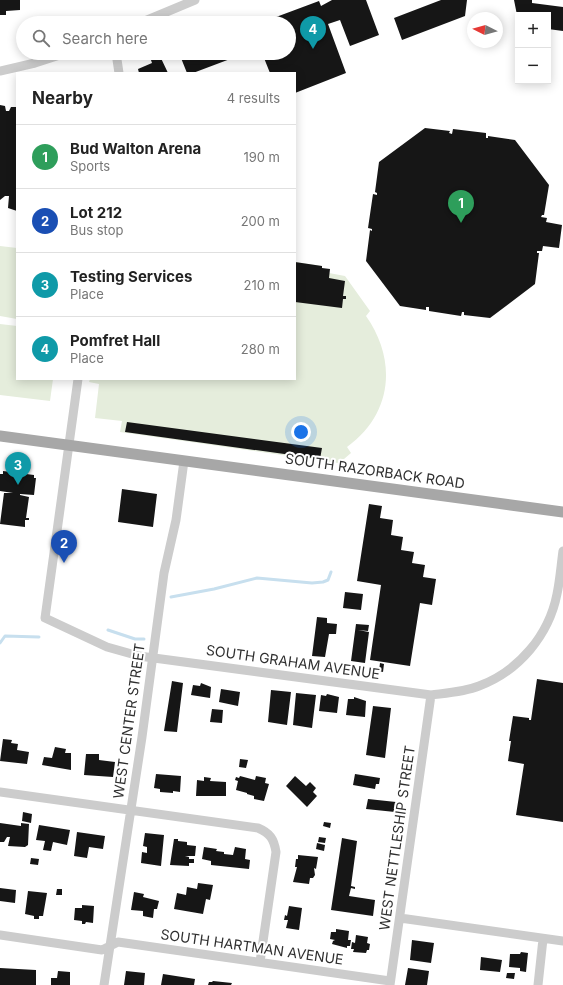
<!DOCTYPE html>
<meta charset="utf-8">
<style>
body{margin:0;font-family:Inter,sans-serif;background:#f6f6f6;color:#222}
.controls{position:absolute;right:12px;top:12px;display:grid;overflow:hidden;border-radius:0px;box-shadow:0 2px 10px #0003}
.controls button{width:36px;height:36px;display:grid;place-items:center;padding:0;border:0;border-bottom:1px solid #e0e0e0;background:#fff;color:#222;font:20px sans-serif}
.compass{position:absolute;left:467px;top:12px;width:36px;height:36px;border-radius:50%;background:#fff;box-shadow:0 2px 10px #0003;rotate:276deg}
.you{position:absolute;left:301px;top:432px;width:14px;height:14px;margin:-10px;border:3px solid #fff;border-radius:50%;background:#1a73e8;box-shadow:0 0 0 6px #1a73e833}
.badge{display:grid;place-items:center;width:26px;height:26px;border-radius:50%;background:#b45309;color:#fff;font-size:13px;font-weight:700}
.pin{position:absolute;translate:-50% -33px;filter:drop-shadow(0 1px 2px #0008)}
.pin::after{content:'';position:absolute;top:21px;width:14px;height:12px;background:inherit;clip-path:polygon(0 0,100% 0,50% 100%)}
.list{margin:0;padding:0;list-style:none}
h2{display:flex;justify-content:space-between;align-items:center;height:52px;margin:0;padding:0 16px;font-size:17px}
h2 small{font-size:13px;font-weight:400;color:#767676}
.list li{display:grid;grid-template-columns:26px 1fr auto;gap:12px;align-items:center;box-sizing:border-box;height:64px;padding:0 16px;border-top:1px solid #e0e0e0}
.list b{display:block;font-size:15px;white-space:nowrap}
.list p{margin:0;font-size:13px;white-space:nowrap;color:#767676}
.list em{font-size:13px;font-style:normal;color:#767676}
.icon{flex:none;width:22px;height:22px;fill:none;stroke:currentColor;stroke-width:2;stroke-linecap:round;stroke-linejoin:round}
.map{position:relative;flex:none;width:563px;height:985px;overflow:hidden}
.search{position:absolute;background:#fff;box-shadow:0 2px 10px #0003;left:16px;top:16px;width:280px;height:44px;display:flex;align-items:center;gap:10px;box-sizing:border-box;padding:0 14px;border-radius:22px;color:#767676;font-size:15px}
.panel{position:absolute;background:#fff;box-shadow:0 2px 10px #0003;left:16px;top:72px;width:280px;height:308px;border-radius:0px}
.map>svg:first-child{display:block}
.green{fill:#e5eddc}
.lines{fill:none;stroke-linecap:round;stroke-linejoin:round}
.stream{stroke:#c7dfee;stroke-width:3}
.building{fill:#161616}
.minor{stroke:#ccc;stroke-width:9}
.major{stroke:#a7a7a7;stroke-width:11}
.labels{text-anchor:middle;stroke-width:4;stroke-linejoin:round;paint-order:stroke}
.street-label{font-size:14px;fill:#2f2f2f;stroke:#fff}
</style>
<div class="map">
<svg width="563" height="985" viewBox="0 0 563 985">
<rect width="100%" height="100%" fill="#fff"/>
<path class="green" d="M0 246 17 248V319L0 316Z
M295 262 322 266V268L329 273 345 276 370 311 366 316C397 360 393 414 347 447L351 453 344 459H339L338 463 120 432 122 421 95 418 99 384 89 382 90 379H295Z
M0 324 17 326V379H53L50 401 0 395Z"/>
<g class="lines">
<path class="stream" d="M171 597 214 589 257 578 312 583 323 582 328 580 331 572
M108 630 135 639H144
M0 643 5 636 39 637"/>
</g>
<path class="building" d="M0 0H20V10L6 11V15H0Z
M332 0H366L379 35 350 46 340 20 328 24 346 73 295 93V73H270L262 53H289V23H260L319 1 321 6Z
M441 0H467L465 16 402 40 394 18Z
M514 0H532V3L563 7V31L548 29V15H517Z
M179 53H246L193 73H187Z
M159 54 168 73H139L138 69 152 63 150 57Z
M0 105 5 106 6 111H9L11 107H17V211L8 208 9 196H5L0 200Z
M425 128 450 131 449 133 452 134 453 129 486 133V138H488V136L515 140 549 185 544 215H542L541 217 547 218 546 222 562 225 559 248 543 246 542 251H537V253H539L535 284 490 318 464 315V312H462L461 316 429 311V307H426V310L400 306 366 261 370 230 372 231V229L368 228 373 194 377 195V193L375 192 379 162Z
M295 262 322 266V268L330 269 329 278 345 281 343 296H346V299H343L342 308 295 302Z
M127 422 322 448 320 459 125 432Z
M3 471 34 475V478H36L34 495 20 494V495L29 497 26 518H29V520H25V527L0 524 4 493H13L0 491V474H3Z
M122 489 157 494 153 527 118 522Z
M369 504 382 506 380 518 393 520 391 535 403 537 401 550 414 552 412 563 425 565 423 577 436 579 432 605 420 603 410 666 370 660 381 585 357 581Z
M345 592 363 594 361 610 343 608Z
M317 617 327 618V623L337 624 336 634H329L325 657 312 656Z
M356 624 369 625 368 631 358 630 369 632 365 663 351 661Z
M380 663 384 664 383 672 379 671Z
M537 679 563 683V822L516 815 524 764 508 761 511 741H509L513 716 529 718V720H531Z
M172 681 183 683 177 732 164 731Z
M201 683 211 687 210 698 191 695 193 685 200 686Z
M221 689 240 692 238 706 219 702Z
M271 690 291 692 287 725 268 722Z
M296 693 316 695 312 728 293 725Z
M327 694 339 697 337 713 319 711 321 695 326 696Z
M354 697 366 701 365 717 346 715 348 699H354Z
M373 706 391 708 385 758 366 755Z
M212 709 223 710 222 723 210 722Z
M3 739 12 740 11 743 18 744 17 750 29 752 27 764 0 761Z
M55 747 66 749 65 753H71V770L42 765 44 757 52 758Z
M86 754H99V760L115 762 113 777 84 775Z
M240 759 248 760 246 768 239 767Z
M156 774 181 776 180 792 173 791V793L160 792V789L154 788Z
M355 774 380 778 379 784H376L375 789 353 785Z
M240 776 255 780 256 776 266 778 265 783 269 784 264 801 254 799V796L247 794V793L236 790 238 781 235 780 236 777 239 778Z
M295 776 306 786 310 782 316 788 313 792 317 796 307 807 286 786Z
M204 777 211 778 210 781 226 782V796H196L197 780 204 781Z
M368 799 396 802 395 812 366 809Z
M23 812 32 814 31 823 22 821Z
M324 822 331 823 330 828 323 826Z
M0 823 21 826V823L29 824 28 845 25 847 8 846 10 837H7L4 842H0Z
M39 825 70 830 67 845 53 842 51 851 43 850 45 841 36 840Z
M77 832 105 836 103 849 89 847 87 858 74 856Z
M145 833 164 835 161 866 141 863 142 852 147 853V847L143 846Z
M319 837 326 838 325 843 318 842Z
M342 838 357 841 351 886 355 887V889L351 888 349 896 375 900 373 916 331 910Z
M174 839H178V841L187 842V845L196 846 195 856H185L189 857V859H194V863H189V866L170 865Z
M317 843 325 845 324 851 316 849Z
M204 847 217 849 216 851 224 852V854L233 855 235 847 246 849 245 859 250 860 249 869 211 865V861L202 859Z
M298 855 318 857 316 869 314 868 315 875 313 878H310L309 884 293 882 297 867H295L296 859H298Z
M31 858 39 859 38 865 30 864Z
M198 883 213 885 210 900 206 899 203 914 174 909 177 893 186 895 187 887 197 889Z
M0 888 16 890 15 903 0 901Z
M57 889H62V895H56Z
M28 891 47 893 43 916H39V919H34V916L25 914Z
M134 892 144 894 143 897 159 901 157 909H154L153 918 143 916V911L131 910Z
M82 905 94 906 93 923 86 922 85 924H82V921L74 920 75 908H82Z
M289 906 302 908 299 930 286 928 288 920H284L285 915 287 916Z
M336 929 349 931 348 940H351L350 946H347V948L332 944 333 941 335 940 330 939 331 932H336Z
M356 935 368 937 367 943 370 944 369 950H367L366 953 353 952 354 949H351L352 942 355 943Z
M412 940 434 943 431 963 410 960Z
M521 952 528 953 526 972 520 971V968L509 967 510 954H520Z
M481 957 502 960 500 972 480 970Z
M0 968 36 970V985H0Z
M408 968 429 971 427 985H405Z
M58 971 70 972V985H51V978H57Z
M126 971 145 973 144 985H124Z
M507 973H515L514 979 506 978Z
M163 974 195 979 194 985H161Z
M213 981 232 983 231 985H208L209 982H212Z"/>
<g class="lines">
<path class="minor" d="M140 23 195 0
M116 53 119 73
M0 71 35 63 66 53
M78 379 45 618 107 647 139 656 431 695C447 693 464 692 479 686 519 671 549 635 557 594 560 580 561 565 563 551
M0 792 258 828C270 833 274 839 276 852L260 962
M400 918 563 941
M0 935 102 950 118 942 390 981
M104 985 142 737 164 573 176 520 184 461
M390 985 431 695
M538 985 543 939"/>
<path class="major" d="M0 436 563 512"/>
</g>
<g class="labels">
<g class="street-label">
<text transform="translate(375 471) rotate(8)" y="5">SOUTH RAZORBACK ROAD</text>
<text transform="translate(293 662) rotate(8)" y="5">SOUTH GRAHAM AVENUE</text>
<text transform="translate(129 721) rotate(-82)" y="5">WEST CENTER STREET</text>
<text transform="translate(397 838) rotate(-82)" y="5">WEST NETTLESHIP STREET</text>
<text transform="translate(252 947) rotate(8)" y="5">SOUTH HARTMAN AVENUE</text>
</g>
</g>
</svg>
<div class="controls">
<button>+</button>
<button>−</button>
</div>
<svg class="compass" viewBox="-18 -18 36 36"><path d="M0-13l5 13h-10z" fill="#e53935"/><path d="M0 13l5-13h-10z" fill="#767676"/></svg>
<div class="you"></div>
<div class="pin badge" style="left:461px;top:223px;background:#2e9e5b">1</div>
<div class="pin badge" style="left:64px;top:563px;background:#1a4fb4">2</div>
<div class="pin badge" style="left:18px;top:485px;background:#0f9aa8">3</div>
<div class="pin badge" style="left:313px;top:49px;background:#0f9aa8">4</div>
<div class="search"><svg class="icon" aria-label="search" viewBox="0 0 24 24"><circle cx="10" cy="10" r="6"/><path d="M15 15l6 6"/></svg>Search here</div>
<section class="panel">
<h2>Nearby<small>4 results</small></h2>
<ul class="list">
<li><span class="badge" style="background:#2e9e5b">1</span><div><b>Bud Walton Arena</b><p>Sports</p></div><em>190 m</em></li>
<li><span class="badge" style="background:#1a4fb4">2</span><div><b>Lot 212</b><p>Bus stop</p></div><em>200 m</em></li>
<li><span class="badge" style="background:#0f9aa8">3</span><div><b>Testing Services</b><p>Place</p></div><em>210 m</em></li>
<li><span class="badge" style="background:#0f9aa8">4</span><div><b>Pomfret Hall</b><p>Place</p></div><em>280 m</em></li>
</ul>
</section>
</div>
